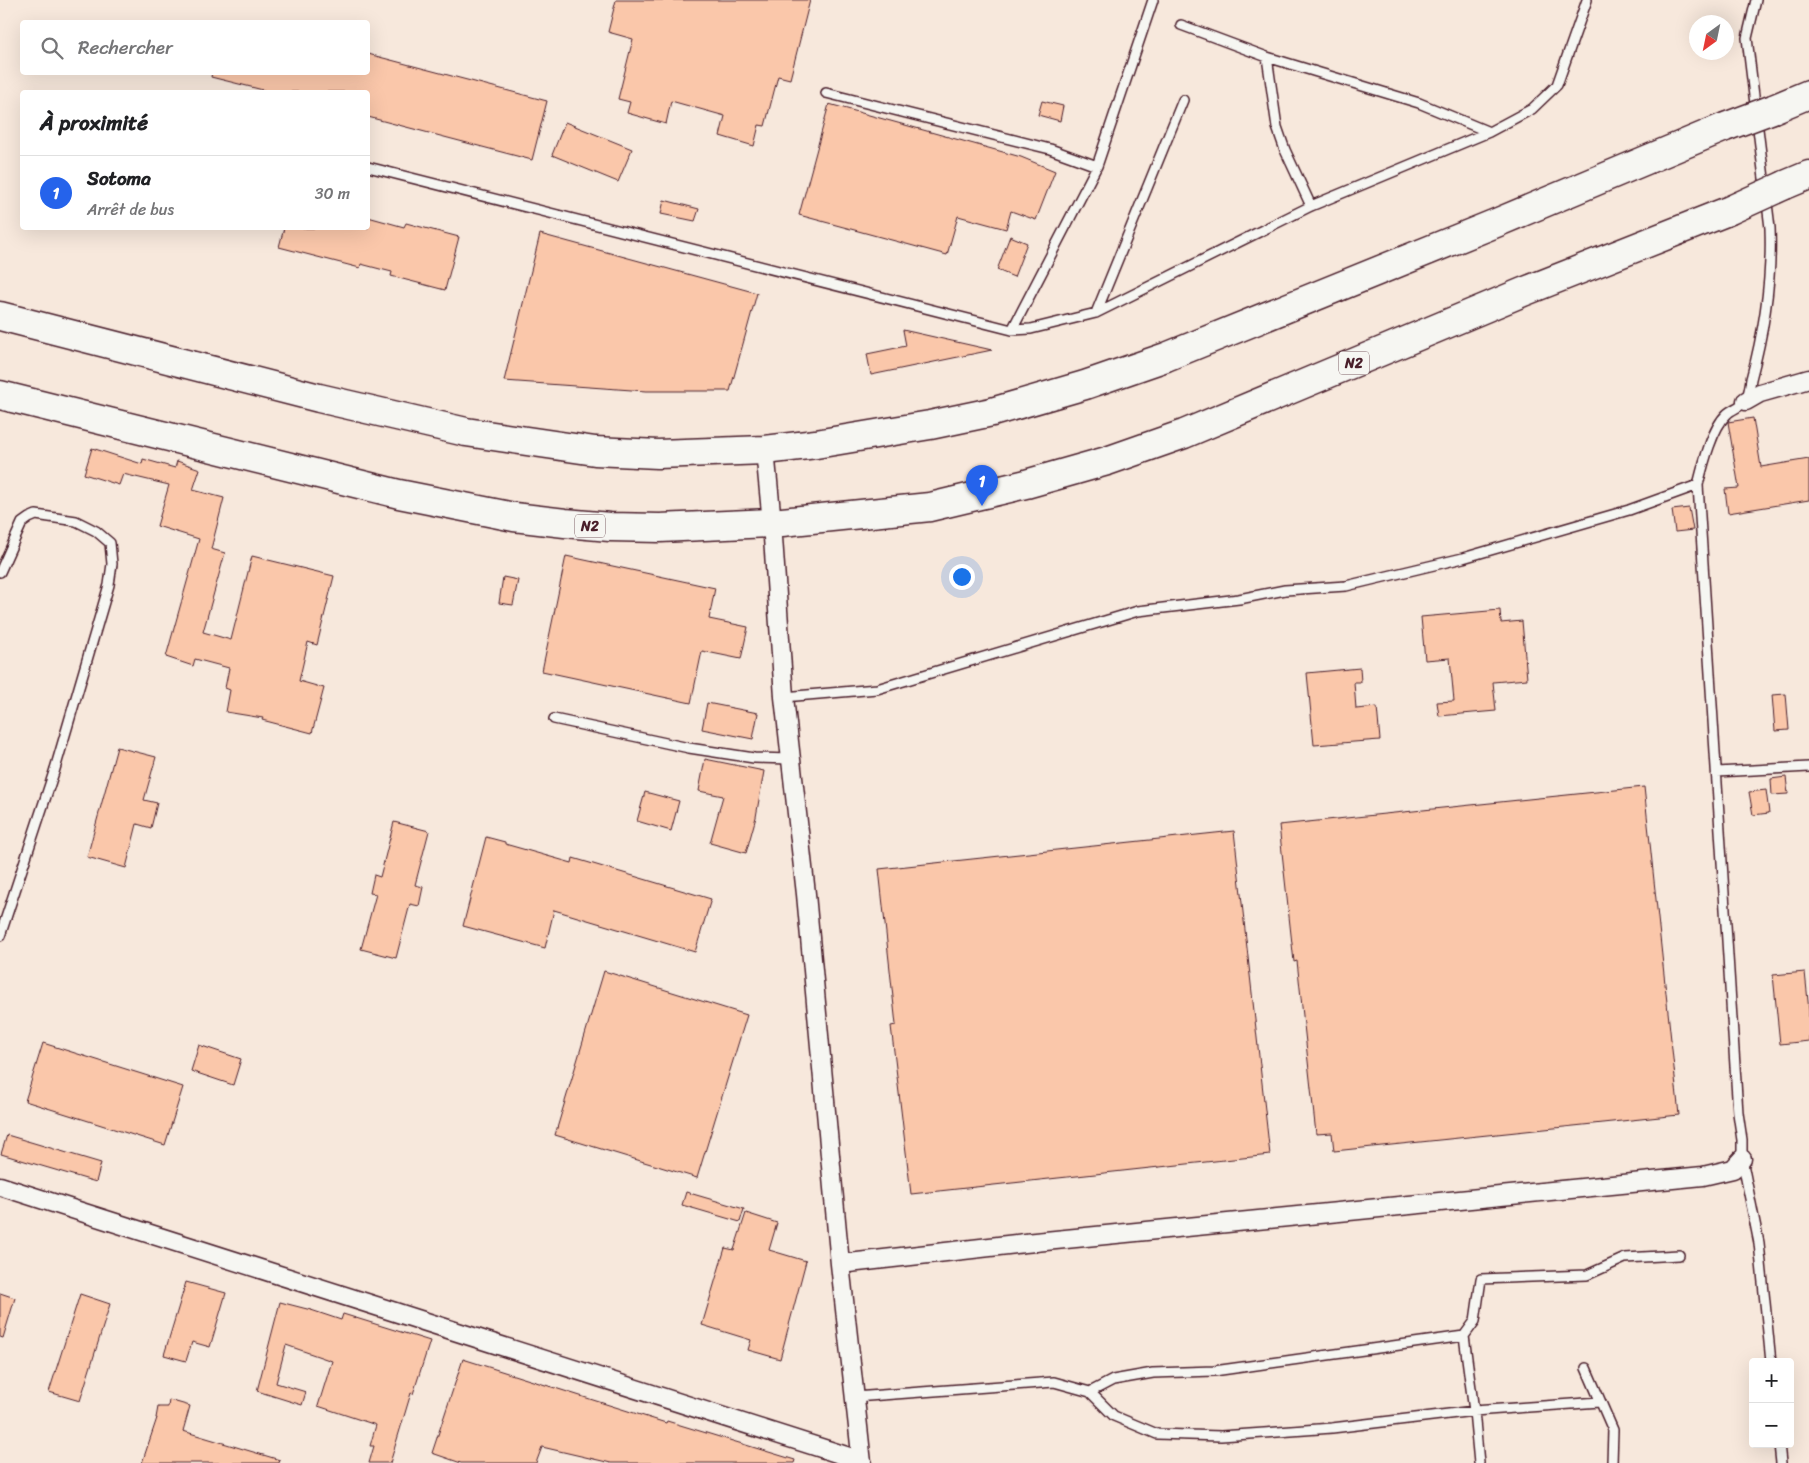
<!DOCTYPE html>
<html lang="fr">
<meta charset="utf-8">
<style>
body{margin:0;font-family:Sriracha,sans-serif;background:#f2f2f2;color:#202124}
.controls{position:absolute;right:15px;bottom:15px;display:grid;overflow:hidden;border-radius:5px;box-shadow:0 5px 20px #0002}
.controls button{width:45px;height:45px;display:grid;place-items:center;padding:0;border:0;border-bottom:1px solid #e0e0e0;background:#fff;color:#202124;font:25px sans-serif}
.compass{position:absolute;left:1689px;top:15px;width:45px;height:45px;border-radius:50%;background:#fff;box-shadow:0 5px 20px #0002;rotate:213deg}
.you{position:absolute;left:961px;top:576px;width:18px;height:18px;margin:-12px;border:4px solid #fff;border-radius:50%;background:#1a73e8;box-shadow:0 0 0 8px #1a73e833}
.badge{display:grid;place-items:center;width:32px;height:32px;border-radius:50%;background:#2563eb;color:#fff;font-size:16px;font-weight:700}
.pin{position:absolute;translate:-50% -41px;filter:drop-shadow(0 1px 2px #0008)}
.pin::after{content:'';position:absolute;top:26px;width:18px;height:15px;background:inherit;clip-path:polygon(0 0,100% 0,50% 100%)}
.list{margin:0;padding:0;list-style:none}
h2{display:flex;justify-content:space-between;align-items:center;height:65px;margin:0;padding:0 20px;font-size:21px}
h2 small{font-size:16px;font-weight:400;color:#757577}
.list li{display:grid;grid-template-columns:32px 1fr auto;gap:15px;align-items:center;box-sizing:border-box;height:75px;padding:0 20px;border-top:1px solid #e0e0e0}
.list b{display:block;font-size:19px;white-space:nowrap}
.list p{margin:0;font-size:16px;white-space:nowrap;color:#757577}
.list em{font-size:16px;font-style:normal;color:#757577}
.icon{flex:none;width:28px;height:28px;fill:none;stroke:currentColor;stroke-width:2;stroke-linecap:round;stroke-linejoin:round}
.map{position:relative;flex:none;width:1809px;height:1463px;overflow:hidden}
.search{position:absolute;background:#fff;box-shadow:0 5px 20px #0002;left:20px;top:20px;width:350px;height:55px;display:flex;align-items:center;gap:12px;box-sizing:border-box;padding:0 18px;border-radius:5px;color:#757577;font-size:19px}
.panel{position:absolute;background:#fff;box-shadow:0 5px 20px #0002;left:20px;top:90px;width:350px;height:140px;border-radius:5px}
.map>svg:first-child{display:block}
.building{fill:#fac7aa;stroke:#4a1f2b}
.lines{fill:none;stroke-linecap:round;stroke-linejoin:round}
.lane-casing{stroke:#4a1f2b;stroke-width:12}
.street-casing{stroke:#4a1f2b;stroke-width:21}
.highway-casing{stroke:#4a1f2b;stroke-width:31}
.lane{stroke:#f6f6f2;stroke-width:9}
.street{stroke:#f6f6f2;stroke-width:18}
.highway{stroke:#f6f6f2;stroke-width:28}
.highway-bridge-casing{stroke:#4a1f2b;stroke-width:31;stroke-linecap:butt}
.highway-bridge{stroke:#f6f6f2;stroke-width:28}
.labels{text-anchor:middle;stroke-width:4;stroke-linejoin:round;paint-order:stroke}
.shield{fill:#f6f6f2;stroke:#7e6067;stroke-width:1}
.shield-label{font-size:14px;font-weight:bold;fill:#4a1f2b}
</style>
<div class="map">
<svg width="1809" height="1463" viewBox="0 0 1809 1463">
<rect width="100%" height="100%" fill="#f7e8dc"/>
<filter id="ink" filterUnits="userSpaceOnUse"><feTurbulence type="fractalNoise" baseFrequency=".02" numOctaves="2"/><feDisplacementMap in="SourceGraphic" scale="10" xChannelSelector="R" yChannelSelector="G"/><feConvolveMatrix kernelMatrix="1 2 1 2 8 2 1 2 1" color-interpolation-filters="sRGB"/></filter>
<g filter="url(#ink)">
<path class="building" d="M616 0H810L790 79 778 76 765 126 759 125 754 146 720 136 725 116 671 101 666 124 627 113 630 102 618 99 633 39 608 32Z
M368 54 547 101 532 160 368 117V92H271L211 77 212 72H368Z
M1042 101 1063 106 1060 121 1038 115Z
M829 104 1021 157 1055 171 1036 220 1011 211 1006 229 958 216 947 255 799 215Z
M565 122 632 149 618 182 552 155Z
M664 200 699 209 695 221 661 214Z
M368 217 404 227 406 223 459 237 445 290 391 276 392 272 380 269 361 264 360 268 279 247 284 228H368Z
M540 234 757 293 730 391H646L504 381Z
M1010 236 1027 243 1014 277 997 270Z
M903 330 992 350 871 375 867 354 906 346Z
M1753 418 1761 467 1809 459V500L1728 513 1725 489 1739 488 1728 422Z
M92 448 142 464 143 459 175 468 177 461 200 469 193 490 224 498 211 549 225 553 203 632 231 640 252 556 334 576 317 645 308 642 299 681 324 688 312 733 262 720 263 718 226 712 230 690 225 688 229 668 195 659 193 666 166 657 199 539 157 526 169 485 123 474 119 485 84 474Z
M1689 508 1693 530 1675 532 1672 510Z
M566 556 715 588 709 619 748 627 741 659 702 651 691 703 542 671Z
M503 577 518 580 513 605 499 603Z
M1500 610 1501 623 1522 621 1527 679 1493 682 1496 711 1439 716 1437 702 1454 701 1450 658 1425 660 1421 617Z
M1360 668 1361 682H1354L1356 709 1377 707 1380 740 1314 745 1307 673Z
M1786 694 1789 730 1775 731 1772 695Z
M707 703 758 713 753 739 702 729Z
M117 747 156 757 144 800 157 803 151 828 137 824 126 868 87 857Z
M705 759 764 771 756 817 746 853 710 843 723 796 699 791Z
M1786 777 1788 794 1772 795 1771 779Z
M1644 787 1679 1115 1334 1151 1332 1133 1316 1134 1297 961 1294 962 1279 825Z
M1766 790 1769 813 1753 815 1749 792Z
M645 792 679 801 671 831 637 821Z
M394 822 429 831 415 885 423 887 419 906 410 904 396 958 361 949 376 894 370 893 374 875 380 877Z
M1234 831 1270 1155 911 1194 891 1026 896 1025 879 869Z
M486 837 505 842V844L572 863 573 858 711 899 695 952 554 910 545 948 463 926Z
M604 971 747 1015 697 1178 555 1135Z
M1805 972 1809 1011V1041L1780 1044 1773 975Z
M43 1043 183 1087 165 1145 25 1101Z
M199 1045 241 1059 233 1085 191 1071Z
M7 1135 101 1163 96 1182 1 1154Z
M686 1192 744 1209 740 1222 682 1205Z
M746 1213 777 1223 769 1250 806 1261 780 1359 748 1350 751 1340 702 1325 725 1248 734 1250Z
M186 1282 226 1293 210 1347 192 1342 186 1361 164 1355Z
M0 1293 15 1298 3 1338 0 1337Z
M80 1294 110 1304 80 1401 49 1392Z
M280 1302 311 1310 341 1320 343 1314 430 1341 413 1394 411 1393 390 1463H369L374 1446H370L376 1425 318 1406 332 1361 286 1345 276 1383 306 1392 302 1405 257 1391Z
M463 1359 666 1423 667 1421 795 1460 794 1463H611L542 1447 536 1463H461L432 1453Z
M169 1400 190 1406 183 1431 280 1460 279 1463H142L157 1418H156L158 1407H168Z"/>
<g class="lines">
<defs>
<path id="lane" d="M1756 0 1747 38 1770 228C1772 279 1764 331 1751 379 1750 385 1749 396 1745 401 1741 407 1732 409 1727 414 1712 428 1703 465 1698 485L1738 1113 1742 1140V1159L1759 1243 1771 1362
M1181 25 1267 57 1419 103 1489 132
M1267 57 1277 127 1285 150 1311 206
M826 93 1050 149 1097 166
M368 167 1012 330 1031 329 1096 313 1311 206 1489 132 1532 109 1557 85 1587 0
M1096 313 1183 100
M1012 330 1097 166 1153 0
M0 572 22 523 29 518 36 515 76 521 96 531 110 543 112 564 109 585 55 769 0 936
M784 697 877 689 1138 611 1239 599 1285 590 1346 586 1463 558 1629 510 1698 485
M554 719 689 748 754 758 791 759
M1717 772 1809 767
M1464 1336 1214 1371 1153 1373 1113 1380 1090 1392 1114 1416 1157 1434 1221 1436 1332 1428 1474 1411 1600 1402
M1586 1368 1613 1430 1612 1463
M855 1397 1054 1382 1090 1392
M1779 1444 1781 1463
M1479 1463 1474 1411 1464 1336 1475 1321 1481 1279 1587 1275 1625 1258 1679 1255"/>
<path id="street" d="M1746 401 1760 393 1809 379
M765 450 772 523 784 697 806 894 840 1264 862 1463
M0 1186 862 1461
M840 1264 1025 1243 1703 1176 1733 1169 1742 1159"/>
<path id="highway" d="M1773 109 1809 94
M1785 185 1809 175
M0 316 319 398 466 432 595 451 658 454 765 450 816 444 930 425 992 412 1085 385 1166 357 1496 223 1725 127
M0 395 399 494 514 517 565 523 610 527 660 528 772 523 930 507 1026 484 1107 461 1184 434 1523 292 1728 211"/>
</defs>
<use href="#lane" class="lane-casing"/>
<use href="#street" class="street-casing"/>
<use href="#highway" class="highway-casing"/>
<use href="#lane" class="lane"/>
<use href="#street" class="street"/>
<use href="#highway" class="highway"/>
<defs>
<path id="highway-bridge" d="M1725 127 1773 109
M1728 211 1785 185"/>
</defs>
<use href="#highway-bridge" class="highway-bridge-casing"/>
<use href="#highway-bridge" class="highway-bridge"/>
</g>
</g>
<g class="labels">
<g class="shield">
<rect x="1339" y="351.5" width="30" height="23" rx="4"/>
<rect x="575" y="514.5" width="30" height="23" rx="4"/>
</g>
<g class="shield-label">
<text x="1354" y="368">N2</text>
<text x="590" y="531">N2</text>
</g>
</g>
</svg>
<div class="controls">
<button>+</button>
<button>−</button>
</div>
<svg class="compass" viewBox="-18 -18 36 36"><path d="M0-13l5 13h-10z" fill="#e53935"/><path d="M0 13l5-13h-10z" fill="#757577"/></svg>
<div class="you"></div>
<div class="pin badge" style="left:982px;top:506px">1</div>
<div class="search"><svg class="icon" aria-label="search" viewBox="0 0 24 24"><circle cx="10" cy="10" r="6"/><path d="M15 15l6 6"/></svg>Rechercher</div>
<section class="panel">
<h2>À proximité<small></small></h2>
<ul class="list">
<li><span class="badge">1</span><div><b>Sotoma</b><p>Arrêt de bus</p></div><em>30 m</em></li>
</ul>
</section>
</div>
